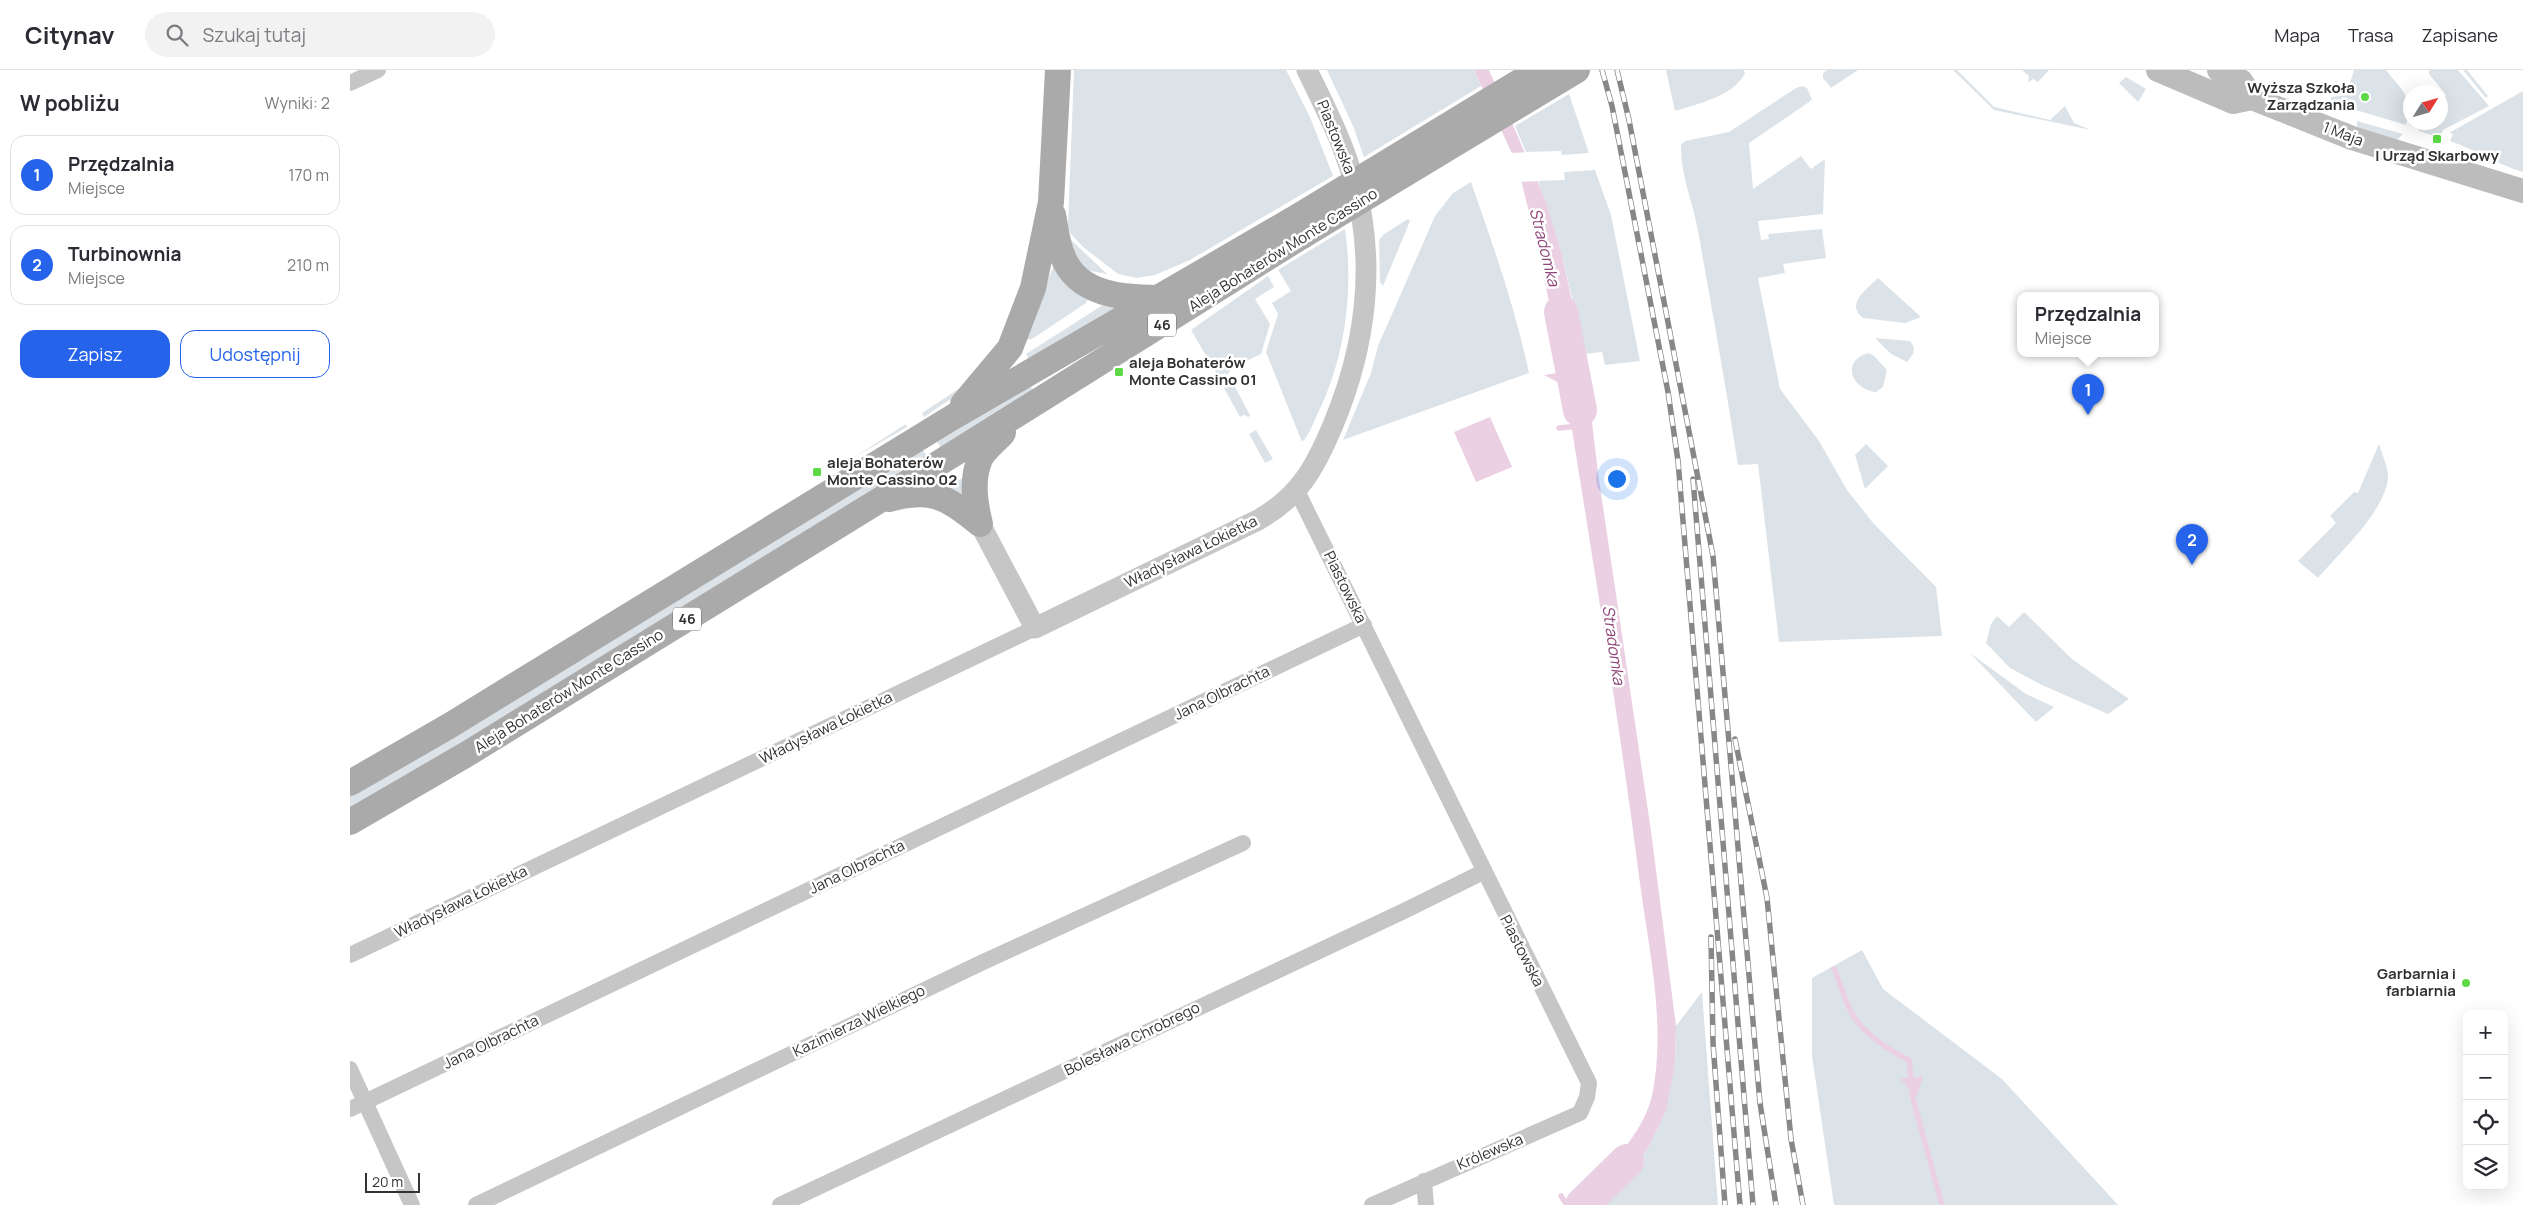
<!DOCTYPE html>
<html lang="pl">
<meta charset="utf-8">
<style>
body{margin:0;font-family:Manrope,sans-serif;background:#f2f2f3;color:#2b2b33}
.controls{position:absolute;right:15px;bottom:15px;display:grid;overflow:hidden;border-radius:10px;box-shadow:0 5px 20px #0002}
.controls button{width:45px;height:45px;display:grid;place-items:center;padding:0;border:0;border-bottom:1px solid #e1e1e2;background:#fff;color:#2b2b33;font:25px sans-serif}
.compass{position:absolute;left:2053px;top:15px;width:45px;height:45px;border-radius:50%;background:#fff;box-shadow:0 5px 20px #0002;rotate:53deg}
.scale{position:absolute;left:15px;bottom:12px;width:55px;box-sizing:border-box;padding-left:5px;border:2px solid #323232;border-top:0;font-size:14px;line-height:18px;white-space:nowrap;color:#323232;-webkit-text-stroke:4px #fff;paint-order:stroke}
.you{position:absolute;left:1266px;top:408px;width:18px;height:18px;margin:-12px;border:4px solid #fff;border-radius:50%;background:#1a73e8;box-shadow:0 0 0 8px #1a73e833}
.badge{display:grid;place-items:center;width:32px;height:32px;border-radius:50%;background:#2563eb;color:#fff;font-size:16px;font-weight:700}
.pin{position:absolute;translate:-50% -41px;filter:drop-shadow(0 1px 2px #0008)}
.pin::after{content:'';position:absolute;top:26px;width:18px;height:15px;background:inherit;clip-path:polygon(0 0,100% 0,50% 100%)}
.popup{position:absolute;left:1667px;top:222px;width:142px;height:65px;box-sizing:border-box;display:grid;place-content:center;border-radius:10px;background:#fff;filter:drop-shadow(0 1px 4px #0005);font-size:16px;white-space:nowrap;color:#7c7c81}
.popup b{font-size:19px;color:#2b2b33}
.popup::after{content:'';position:absolute;left:50%;top:100%;margin-left:-10px;border:10px solid transparent;border-top-color:#fff}
.list{margin:0;padding:0;list-style:none}
h2{display:flex;justify-content:space-between;align-items:center;height:65px;margin:0;padding:0 20px;font-size:21px}
h2 small{font-size:16px;font-weight:400;color:#7c7c81}
.list li{display:grid;grid-template-columns:32px 1fr auto;gap:15px;align-items:center;box-sizing:border-box;height:80px;margin:0 10px 10px;padding:0 10px;border:1px solid #e1e1e2;border-radius:15px}
.list b{display:block;font-size:19px;white-space:nowrap}
.list p{margin:0;font-size:16px;white-space:nowrap;color:#7c7c81}
.list em{font-size:16px;font-style:normal;color:#7c7c81}
.actions{display:flex;gap:10px;padding:15px 20px}
.actions a{flex:1;padding:11px 0;border:1px solid #2563eb;border-radius:15px;text-align:center;font-size:18px;color:#2563eb}
.actions .main{background:#2563eb;color:#fff}
.icon{flex:none;width:28px;height:28px;fill:none;stroke:currentColor;stroke-width:2;stroke-linecap:round;stroke-linejoin:round}
.map{position:relative;flex:none;width:2173px;height:1135px;overflow:hidden}
header{display:flex;align-items:center;gap:30px;box-sizing:border-box;height:70px;padding:0 25px;background:#fff;border-bottom:1px solid #e1e1e2}
header strong{font-size:24px}
nav{display:flex;gap:28px;margin-inline-start:auto;font-size:18px}
.search{width:350px;height:45px;background:#f2f2f3;display:flex;align-items:center;gap:12px;box-sizing:border-box;padding:0 18px;border-radius:28px;color:#7c7c81;font-size:19px}
main{display:flex}
aside{flex:1;background:#fff}
.map>svg:first-child{display:block}
.green{fill:#dce3e8}
.water{fill:#ebd0e3}
.pier{fill:#fff}
.lines{fill:none;stroke-linecap:round;stroke-linejoin:round}
.stream{stroke:#ebd0e3;stroke-width:5.5}
.river{stroke:#ebd0e3;stroke-width:34}
.minor{stroke:#c6c6c6;stroke-width:16}
.tertiary{stroke:#c6c6c6;stroke-width:21}
.secondary{stroke:#bcbcbc;stroke-width:24}
.primary{stroke:#aaa;stroke-width:26}
.rail-casing{stroke:#878787;stroke-width:5.5}
.rail{stroke:#fff;stroke-width:4;stroke-dasharray:11;stroke-linecap:butt}
.primary-bridge{stroke:#aaa;stroke-width:26}
.poi-dot{fill:#5cd944;stroke:#fff;stroke-width:2}
.labels{text-anchor:middle;stroke-width:5;stroke-linejoin:round;paint-order:stroke}
.shield{fill:#fff;stroke:#707070;stroke-width:1}
.shield-label{font-size:14px;font-weight:bold;fill:#323232}
.poi-label{font-size:15px;font-weight:bold;fill:#323232;stroke:#fff;text-anchor:end}
.street-label{font-size:15px;fill:#323232;stroke:#fff}
.water-label{font-size:16px;font-style:italic;fill:#8f4579;stroke:#fff}
</style>
<header>
<strong>Citynav</strong>
<div class="search"><svg class="icon" aria-label="search" viewBox="0 0 24 24"><circle cx="10" cy="10" r="6"/><path d="M15 15l6 6"/></svg>Szukaj tutaj</div>
<nav><a>Mapa</a><a>Trasa</a><a>Zapisane</a></nav>
</header>
<main>
<aside>
<h2>W pobliżu<small>Wyniki: 2</small></h2>
<ul class="list">
<li><span class="badge">1</span><div><b>Przędzalnia</b><p>Miejsce</p></div><em>170 m</em></li>
<li><span class="badge">2</span><div><b>Turbinownia</b><p>Miejsce</p></div><em>210 m</em></li>
</ul>
<div class="actions"><a class="main">Zapisz</a><a>Udostępnij</a></div>
</aside>
<div class="map">
<svg width="2173" height="1135" viewBox="0 0 2173 1135">
<rect width="100%" height="100%" fill="#fff"/>
<path class="green" d="M724 0H936L960 47 983 106 840 190 805 205 787 208 768 204 733 177 721 164 718 156Z
M977 0H1124L1131 16 1014 87 1003 56Z
M1316 0H1393L1395 3C1384 26 1348 34 1325 41Z
M1477 0H1508L1481 18 1473 8V3Z
M1603 0H1607L1644 37 1700 50 1715 36 1724 53 1741 60 1644 40Z
M1672 0H1699L1688 12 1683 9 1678 13 1679 6Z
M2004 0H2036C2053 22 2063 25 2056 55L1979 32 1982 27 1996 25Z
M2079 0H2108L2139 36 2093 60 2090 68 2069 61 2070 53 2090 52 2091 30 2096 25 2079 4Z
M2113 0H2117L2138 26 2136 28Z
M1776 7 1796 19 1788 32 1769 13Z
M1452 16 1457 18 1462 30 1399 73 1403 119 1451 86 1461 99 1475 89 1473 144 1408 151 1411 170 1419 169 1418 164 1472 159 1476 188 1433 194 1435 203 1408 208 1430 319 1469 371 1497 420 1524 454 1586 517 1592 566 1429 572 1408 394 1388 395C1376 317 1362 239 1348 161 1343 132 1330 104 1331 75L1335 71 1379 62 1446 18Z
M2173 21V102C2146 94 2126 80 2100 71L2103 64 2099 63Z
M1219 24 1239 83 1212 85 1211 81 1176 82 1165 56Z
M2007 51 2053 64 2047 70 2007 57Z
M1245 100 1261 145 1290 291 1255 295 1252 282 1235 284 1212 185 1188 111 1215 110 1214 102Z
M1121 112C1143 175 1165 237 1179 303L993 370 1021 303 1028 276 1085 146 1103 123Z
M1058 149 1060 151 1033 216 1030 212 1029 170 1034 164Z
M995 159C1004 221 995 289 967 345 963 353 959 366 952 372L916 282 928 244 922 233 941 221 928 200Z
M718 167 757 204 730 199Z
M704 195 739 227 736 233 682 269 674 270Z
M918 206 924 217 905 229 920 254 911 284 883 297 877 305 875 303 868 306 841 260Z
M1528 208 1571 247 1555 253 1513 248C1495 234 1516 220 1528 208Z
M756 233 770 235 680 291 676 284Z
M1525 268 1560 271 1564 277 1563 284 1557 292 1541 284Z
M1518 283 1523 285 1537 300 1533 317 1526 322C1502 319 1490 292 1518 283Z
M616 314 607 325 574 347 572 343Z
M881 314 884 315 900 345 899 347 894 345 890 347 874 318Z
M679 315 685 322 591 378 587 372Z
M556 354 557 357 503 388Z
M906 360 923 389 915 393 899 364Z
M1516 374 1538 396 1515 419 1505 385Z
M2029 374C2032 384 2038 397 2038 407 2036 441 1989 483 1968 508L1948 491 1986 453 1980 446 2004 422 2008 423Z
M572 379 577 386 0 741V726Z
M615 407V434L595 416Z
M1674 542 1722 589 1779 629 1758 644 1692 615 1660 598 1636 573 1641 554 1647 546 1659 557Z
M1620 583 1676 624 1704 637 1686 652Z
M1512 880 1533 919 1652 1009 1768 1135H1484L1462 986V908Z
M1352 922 1368 1135H1240L1272 1107 1296 1082 1325 995 1326 956Z"/>
<path class="water" d="M1124 0H1139L1195 129 1212 185 1234 286 1211 290 1190 188 1168 97Z
M1235 293 1248 403 1301 761 1326 956 1325 995 1316 1041 1296 1082 1272 1107 1248 1127 1240 1117C1265 1090 1296 1059 1303 1021 1316 950 1298 876 1289 806 1268 642 1241 479 1215 316L1194 305 1212 302 1211 297Z
M1140 347 1162 397 1126 412 1104 362Z
M1573 1006 1567 1026H1561L1560 1020 1550 1009Z
M1235 1123 1242 1133 1240 1135H1223Z"/>
<path class="pier" d="M1179 82 1190 111 1169 112 1159 83Z
M1235 290 1239 298H1236L1235 293 1212 297V302L1194 305V302L1209 300 1210 294Z"/>
<g class="lines">
<path class="stream" d="M1209 358 1229 356
M1484 899C1491 914 1495 933 1504 947 1515 964 1541 982 1559 990L1563 1029 1592 1135
M1211 1126 1217 1135"/>
<path class="river" d="M1211 242 1230 340
M1232 1135 1277 1091"/>
<path class="minor" d="M0 13 28 0
M947 421 1239 1013 1237 1027 1230 1043 1022 1135
M0 885 685 558
M0 999 62 1135
M0 1039 1014 555
M1074 1111 1076 1135
M126 1135 631 893 893 773
M430 1135 1054 841 1133 802"/>
<path class="tertiary" d="M630 454 685 558 908 450C949 427 965 398 983 355 1016 276 1027 191 1003 108 992 70 974 35 957 0"/>
<path class="secondary" d="M1808 0 1883 32 1902 28 2002 68 2173 121
M1869 0 1891 11 1902 28"/>
<path class="primary" d="M703 145C706 159 707 174 713 187 728 225 773 228 808 228
M613 334 660 278 683 218 701 132 708 0
M539 429C582 417 596 427 630 454
M630 454C625 433 621 410 630 389 634 380 647 370 653 363
M0 713 99 656 603 347 942 150
M0 752 117 684 525 433 952 166"/>
<defs>
<path id="rail" d="M1252 0 1262 36 1318 322 1328 391 1390 1135
M1267 0 1279 50 1363 486 1410 1033 1426 1135
M1343 409 1403 1135
M1385 669 1417 828 1441 1069 1453 1135
M1361 867 1363 973 1375 1135"/>
</defs>
<use href="#rail" class="rail-casing"/>
<use href="#rail" class="rail"/>
<path class="primary-bridge" d="M942 150 1189 0
M952 166 1227 0"/>
</g>
<g class="poi-dot">
<circle cx="2015" cy="27" r="5"/>
<rect x="2082" y="64" width="10" height="10" rx="2.5"/>
<rect x="764" y="297" width="10" height="10" rx="2.5"/>
<rect x="462" y="397" width="10" height="10" rx="2.5"/>
<circle cx="2116" cy="913" r="5"/>
</g>
<g class="labels">
<g class="shield">
<rect x="798" y="243.5" width="28" height="23" rx="4"/>
<rect x="323" y="537.5" width="28" height="23" rx="4"/>
</g>
<g class="shield-label">
<text x="812" y="260">46</text>
<text x="337" y="554">46</text>
</g>
<g class="poi-label">
<text x="2005" y="23">Wyższa Szkoła<tspan x="2005" dy="17">Zarządzania</tspan></text>
<text x="2087" y="91" text-anchor="middle">I Urząd Skarbowy</text>
<text x="779" y="298" text-anchor="start">aleja Bohaterów<tspan x="779" dy="17">Monte Cassino 01</tspan></text>
<text x="477" y="398" text-anchor="start">aleja Bohaterów<tspan x="477" dy="17">Monte Cassino 02</tspan></text>
<text x="2106" y="909">Garbarnia i<tspan x="2106" dy="17">farbiarnia</tspan></text>
</g>
<g class="street-label">
<text transform="translate(1993 64) rotate(21)" y="5">1 Maja</text>
<text transform="translate(986 67) rotate(68)" y="5">Piastowska</text>
<text transform="translate(933 180) rotate(-32)" y="5">Aleja Bohaterów Monte Cassino</text>
<text transform="translate(841 482) rotate(-26)" y="5">Władysława Łokietka</text>
<text transform="translate(995 517) rotate(64)" y="5">Piastowska</text>
<text transform="translate(219 621) rotate(-32)" y="5">Aleja Bohaterów Monte Cassino</text>
<text transform="translate(872 623) rotate(-26)" y="5">Jana Olbrachta</text>
<text transform="translate(476 658) rotate(-26)" y="5">Władysława Łokietka</text>
<text transform="translate(507 797) rotate(-26)" y="5">Jana Olbrachta</text>
<text transform="translate(111 832) rotate(-26)" y="5">Władysława Łokietka</text>
<text transform="translate(1172 881) rotate(63)" y="5">Piastowska</text>
<text transform="translate(509 951) rotate(-26)" y="5">Kazimierza Wielkiego</text>
<text transform="translate(782 969) rotate(-26)" y="5">Bolesława Chrobrego</text>
<text transform="translate(141 972) rotate(-26)" y="5">Jana Olbrachta</text>
<text transform="translate(1140 1082) rotate(-23)" y="5">Królewska</text>
</g>
<g class="water-label">
<text transform="translate(1195 177) rotate(76)" y="6">Stradomka</text>
<text transform="translate(1264 575) rotate(82)" y="6">Stradomka</text>
</g>
</g>
</svg>
<div class="controls">
<button>+</button>
<button>−</button>
<button><svg class="icon" aria-label="locate" viewBox="0 0 24 24"><circle cx="12" cy="12" r="6"/><path d="M12 2v4M12 18v4M2 12h4M18 12h4"/></svg></button>
<button><svg class="icon" aria-label="layers" viewBox="0 0 24 24"><path d="M12 4l9 5-9 5-9-5zM3 14l9 5 9-5"/></svg></button>
</div>
<svg class="compass" viewBox="-18 -18 36 36"><path d="M0-13l5 13h-10z" fill="#e53935"/><path d="M0 13l5-13h-10z" fill="#7c7c81"/></svg>
<div class="scale">20 m</div>
<div class="you"></div>
<div class="pin badge" style="left:1738px;top:345px">1</div>
<div class="popup"><b>Przędzalnia</b>Miejsce</div>
<div class="pin badge" style="left:1842px;top:495px">2</div>
</div>
</main>
